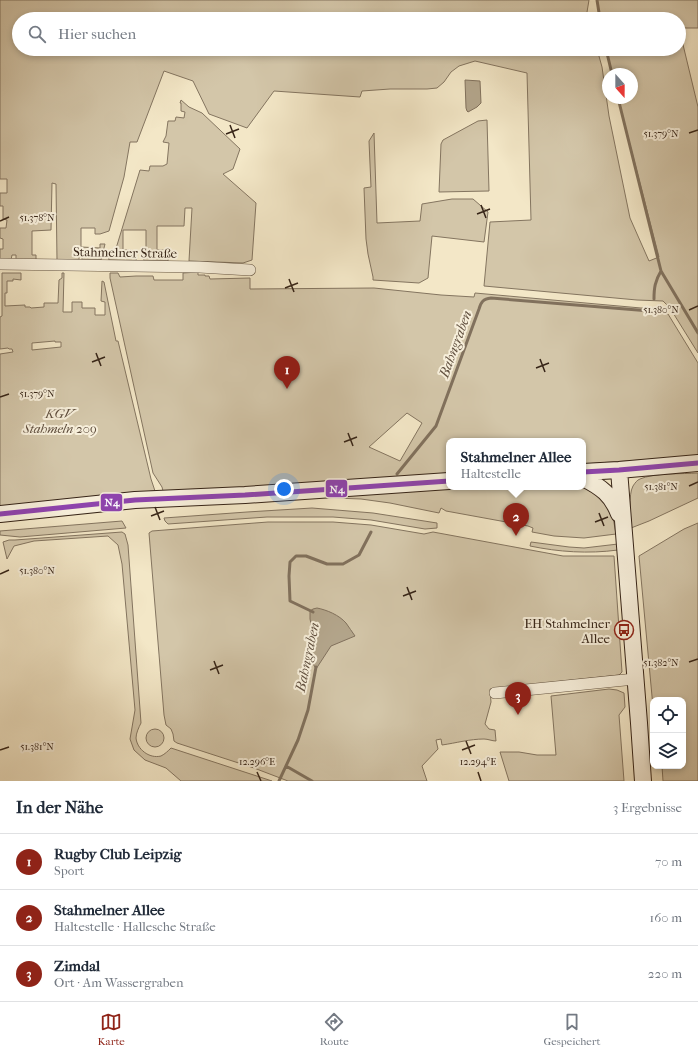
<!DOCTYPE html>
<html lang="de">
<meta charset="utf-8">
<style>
body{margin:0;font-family:"IM FELL French Canon",serif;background:#f6f6f7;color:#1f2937}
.controls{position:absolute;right:12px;bottom:12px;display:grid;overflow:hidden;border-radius:8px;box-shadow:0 2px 6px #0003}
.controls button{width:36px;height:36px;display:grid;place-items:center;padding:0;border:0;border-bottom:1px solid #e0e1e3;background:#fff;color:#1f2937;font:20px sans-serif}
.compass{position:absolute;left:602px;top:68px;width:36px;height:36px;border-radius:50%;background:#fff;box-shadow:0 2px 6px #0003;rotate:159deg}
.you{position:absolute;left:284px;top:489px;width:14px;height:14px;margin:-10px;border:3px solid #fff;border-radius:50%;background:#1a73e8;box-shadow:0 0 0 6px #1a73e833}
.badge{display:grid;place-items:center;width:26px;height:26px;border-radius:50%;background:#8f2418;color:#fff;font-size:13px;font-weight:700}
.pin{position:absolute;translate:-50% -33px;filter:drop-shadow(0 1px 2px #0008)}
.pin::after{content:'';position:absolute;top:21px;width:14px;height:12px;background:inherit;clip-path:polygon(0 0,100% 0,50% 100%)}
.popup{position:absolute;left:446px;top:438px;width:140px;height:52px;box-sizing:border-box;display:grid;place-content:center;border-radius:8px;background:#fff;filter:drop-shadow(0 1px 3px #0005);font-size:13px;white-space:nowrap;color:#747a83}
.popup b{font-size:15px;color:#1f2937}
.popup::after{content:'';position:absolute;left:50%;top:100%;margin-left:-8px;border:8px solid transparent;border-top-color:#fff}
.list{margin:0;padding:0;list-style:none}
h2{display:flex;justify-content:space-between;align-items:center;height:52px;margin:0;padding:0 16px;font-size:17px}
h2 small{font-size:13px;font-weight:400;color:#747a83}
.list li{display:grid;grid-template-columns:26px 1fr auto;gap:12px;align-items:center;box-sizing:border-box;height:56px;padding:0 16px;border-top:1px solid #e0e1e3}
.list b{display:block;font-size:15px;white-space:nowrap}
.list p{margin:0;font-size:13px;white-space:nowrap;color:#747a83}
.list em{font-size:13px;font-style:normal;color:#747a83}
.icon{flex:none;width:22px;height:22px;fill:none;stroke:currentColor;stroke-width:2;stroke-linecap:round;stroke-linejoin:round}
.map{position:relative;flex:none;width:698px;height:781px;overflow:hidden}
.search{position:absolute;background:#fff;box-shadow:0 2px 6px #0003;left:12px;right:12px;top:12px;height:44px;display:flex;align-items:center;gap:10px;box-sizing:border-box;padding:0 14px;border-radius:22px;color:#747a83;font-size:15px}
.sheet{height:220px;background:#fff}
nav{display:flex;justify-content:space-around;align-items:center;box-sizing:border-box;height:56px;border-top:1px solid #e0e1e3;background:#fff;font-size:11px;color:#747a83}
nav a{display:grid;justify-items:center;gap:2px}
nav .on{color:#8f2418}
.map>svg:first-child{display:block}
.green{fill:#d3c6a9;stroke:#847560;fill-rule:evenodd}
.water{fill:#b3a58b;stroke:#81715d}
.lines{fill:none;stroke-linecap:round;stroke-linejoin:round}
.stream{stroke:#81715d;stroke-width:3}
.street-casing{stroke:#655543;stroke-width:12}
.secondary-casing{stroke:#362417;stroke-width:18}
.street{stroke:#f7efdb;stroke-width:11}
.secondary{stroke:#f7efdb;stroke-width:16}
.bus-1-casing{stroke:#f7efdb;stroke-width:8}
.bus-1{stroke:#8e44ad;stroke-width:5}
.ticks{fill:none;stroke:#362417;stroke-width:1.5}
.labels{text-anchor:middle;stroke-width:4;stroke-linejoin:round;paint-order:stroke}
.street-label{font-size:13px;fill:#362417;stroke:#f7efdb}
.park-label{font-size:13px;font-style:italic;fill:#5d4c3c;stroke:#f7efdb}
.poi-label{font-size:13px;fill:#362417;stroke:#f7efdb;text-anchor:end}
.water-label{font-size:14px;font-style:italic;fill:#625140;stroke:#f7efdb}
.ticks-label{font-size:10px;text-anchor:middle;fill:#362417;stroke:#f7efdb;stroke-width:4;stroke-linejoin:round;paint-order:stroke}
.line-badge{stroke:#f7efdb;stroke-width:1.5}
.badge-label{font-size:11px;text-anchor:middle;font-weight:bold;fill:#fff}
</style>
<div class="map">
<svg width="698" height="781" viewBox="0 0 698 781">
<rect width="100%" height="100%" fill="#f3e7c7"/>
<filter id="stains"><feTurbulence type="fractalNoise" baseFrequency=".005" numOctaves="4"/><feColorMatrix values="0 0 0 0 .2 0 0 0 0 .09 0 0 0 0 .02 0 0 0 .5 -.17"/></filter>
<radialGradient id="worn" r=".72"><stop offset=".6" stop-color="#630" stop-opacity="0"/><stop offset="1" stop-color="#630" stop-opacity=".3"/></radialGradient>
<path class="green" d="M0 0H589L587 12 589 19H19V49H597L602 67 609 116 630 218 649 261 659 257 618 98H632V74H612L606 49H679V19H600L597 0H698V28H679L698 107V353L670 308 663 301 637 300 484 286 490 222 531 220 527 73 475 61 459 66 451 72 444 82 437 88 427 89H390L362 91 360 97 274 91 247 128 209 114 193 81 164 71 137 142H130L124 177 109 231 100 234H95V228H81V247L100 248V244H105L101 260H82V256H79V260H57L56 184 52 183 51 230 32 231V255H36V260H16V255H12L11 260H0V249H3V239L0 238V228H6L7 220 3 219V206H0V193H7V179H0Z
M181 100 189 107 202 113 240 149 233 169 223 174 256 203 252 260 243 263 189 261 192 208H185L184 226H157V250H168V261H144L143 250H146V230H123V250H131V256H136V261L109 260 108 256 114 255 140 170 149 171 150 166H163L167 164 169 143 163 142 166 136 168 121H175L176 117 184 118 185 112 181 111V103H180Z
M487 120 489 191 439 192 441 144 443 140 478 121Z
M374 133 377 223 420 221 422 204 452 199H473L488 212 484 242 432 236 428 278 419 283 373 280V277L368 254 366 239 364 188 371 187 369 141Z
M198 272V275H205V276H209L210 279 250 278V289L374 288 441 295 474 297 475 293 641 308C653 308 657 307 668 314L698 363V456L583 464V441H449V474L302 485 163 491 162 487 153 473 110 278V273H118L120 277 136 276H153L154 280H183V273ZM407 413 422 423 400 461 369 447Z
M2 273H21V280L13 279V281H7V293H5V306L25 305V307H30L31 308 44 307V303H58L59 280 62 278V273H64L63 312H72V302H82V308H95V315H105V302L101 301 102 281 104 282 116 341H118L151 479 155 491C103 495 52 501 0 508V354L13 352 12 349H9L8 348 0 349V317L2 316ZM55 341V342H61V347L32 350V343Z
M698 473V498L649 521 631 528C631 517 628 495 633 486 635 483 637 480 640 479 653 473 683 474 698 473Z
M449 487H592L612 512 616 534 584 538 554 536 532 532 533 528 528 526 446 511 441 508 439 513 390 503 361 499 309 497Z
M312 508 373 513 437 523V528L425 529 371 520 333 517H267L168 524 165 521 164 518 247 512Z
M122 521 126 528 20 537 0 535V531Z
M268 522H333L371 525 424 534 433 532 563 556H614L622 672 619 675 490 689 491 702 485 724 489 729 495 730 496 741C492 741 488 739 484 739 470 739 456 743 442 745L441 739 436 740 438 749 422 766 427 781H288L254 768 177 743 174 741 173 734 171 729 166 725 164 715 149 533 152 531Z
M698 523V781H663L662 766H683V700H653V707L639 556 684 529Z
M122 532 125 534 128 545 141 723C139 727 136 733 136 738 137 749 149 759 161 756 165 754 168 751 171 748L272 781H181L166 768 145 760 134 750 130 739 135 710 122 564 118 545 108 536 34 541 14 546 7 559 3 542 9 540H15Z
M531 542 569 547 584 548 618 544V550C588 554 559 552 530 546Z
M609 689 617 690 624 693 625 707 619 715 624 781H509L500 752H519L537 755H556L551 696Z
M146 738a9 9 0 1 1 18 0a9 9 0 1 1-18 0Z"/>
<path class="water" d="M465 80 480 81 481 103 477 107 468 112 467 111 466 108Z
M317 608C327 610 339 615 346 623 349 627 352 632 355 636L331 646 316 669 311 660 312 628 310 619V611L313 609Z"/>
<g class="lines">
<path class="stream" d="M597 0 600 19
M606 49 612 74
M618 98 661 271 698 333
M654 299C654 288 655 281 661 271
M397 474 436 426 479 309C481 302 483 299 491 298L650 311
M313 612 290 601 289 576 290 562 296 556H306L327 564H343L359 555 371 532
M286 766 312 781
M279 781 298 740 308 710 316 667"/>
<defs>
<path id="street" d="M0 264 199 267 250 270
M495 693 635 679"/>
<path id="secondary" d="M619 470 639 723 643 781
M583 472 619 470 698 463
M583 478C601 487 612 495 619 514
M0 514 135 500 245 495 449 481"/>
</defs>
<use href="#street" class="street-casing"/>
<use href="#secondary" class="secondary-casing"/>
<use href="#street" class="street"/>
<use href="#secondary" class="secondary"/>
<defs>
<path id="bus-1" d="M583 472 619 470 698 463
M0 514 135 500 245 495 449 481"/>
</defs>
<use href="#bus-1" class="bus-1-casing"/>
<use href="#bus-1" class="bus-1"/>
</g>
<path class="ticks" d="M230 125 235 138M689 133 698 130M226 134 239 129M481 205 486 218M477 214 490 209M0 221 9 217M289 279 294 292M285 288 298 283M689 310 698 306M96 353 101 366M540 359 545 372M92 362 105 357M536 368 549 363M0 397 9 394M348 433 353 446M344 442 357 437M689 486 698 482M155 507 160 520M599 513 604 526M151 516 164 511M595 522 608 517M0 574 9 570M407 587 412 600M403 596 416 591M214 661 219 674M689 662 698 659M210 670 223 665M466 741 471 754M0 750 9 747M462 750 475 745M257 772 261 781M478 772 481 781"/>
<defs>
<symbol id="bus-ring" viewBox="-11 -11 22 22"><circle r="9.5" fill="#f7efdb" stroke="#8f2418" stroke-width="1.5"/><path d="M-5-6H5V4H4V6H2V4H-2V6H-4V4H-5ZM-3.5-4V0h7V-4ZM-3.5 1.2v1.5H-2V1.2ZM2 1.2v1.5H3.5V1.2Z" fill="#8f2418"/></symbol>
</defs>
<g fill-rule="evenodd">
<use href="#bus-ring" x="613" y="619" width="22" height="22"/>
</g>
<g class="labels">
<g class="street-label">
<text transform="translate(125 252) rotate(1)" y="5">Stahmelner Straße</text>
</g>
<g class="park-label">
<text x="60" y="418">KGV<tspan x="60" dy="15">Stahmeln 209</tspan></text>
</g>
<g class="poi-label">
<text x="610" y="628">EH Stahmelner<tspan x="610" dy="15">Allee</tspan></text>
</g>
<g class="water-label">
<text transform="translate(455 344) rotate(-70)" y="5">Bahngraben</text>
<text transform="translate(307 657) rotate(-78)" y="5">Bahngraben</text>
</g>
</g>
<g class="ticks-label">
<text x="661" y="137">51.379°N</text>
<text x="37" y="221">51.378°N</text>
<text x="661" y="313">51.380°N</text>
<text x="37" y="397">51.379°N</text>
<text x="661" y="490">51.381°N</text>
<text x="37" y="574">51.380°N</text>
<text x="661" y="666">51.382°N</text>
<text x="37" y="750">51.381°N</text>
<text x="257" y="765">12.296°E</text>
<text x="478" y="765">12.294°E</text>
</g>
<g class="line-badge">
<rect x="325" y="479" width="23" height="19" rx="4" fill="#8e44ad"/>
<rect x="100" y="493" width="23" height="19" rx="4" fill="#8e44ad"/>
</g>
<g class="badge-label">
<text x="337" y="493">N4</text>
<text x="112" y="506">N4</text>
</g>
<rect width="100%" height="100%" filter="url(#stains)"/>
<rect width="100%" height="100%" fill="url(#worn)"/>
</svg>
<div class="controls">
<button><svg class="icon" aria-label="locate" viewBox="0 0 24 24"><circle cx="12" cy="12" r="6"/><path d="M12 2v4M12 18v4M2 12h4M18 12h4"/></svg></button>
<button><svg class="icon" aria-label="layers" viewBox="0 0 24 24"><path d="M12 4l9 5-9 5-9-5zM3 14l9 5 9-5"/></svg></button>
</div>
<svg class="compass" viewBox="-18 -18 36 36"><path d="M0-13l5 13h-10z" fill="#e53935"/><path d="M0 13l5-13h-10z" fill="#747a83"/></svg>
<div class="you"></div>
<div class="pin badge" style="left:287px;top:389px">1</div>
<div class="pin badge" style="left:516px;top:536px">2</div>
<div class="popup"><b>Stahmelner Allee</b>Haltestelle</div>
<div class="pin badge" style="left:518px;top:715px">3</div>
<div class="search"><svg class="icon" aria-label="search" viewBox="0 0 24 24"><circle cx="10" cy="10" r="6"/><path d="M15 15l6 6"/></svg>Hier suchen</div>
</div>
<section class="sheet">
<h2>In der Nähe<small>3 Ergebnisse</small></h2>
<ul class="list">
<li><span class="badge">1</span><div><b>Rugby Club Leipzig</b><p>Sport</p></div><em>70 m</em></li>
<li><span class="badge">2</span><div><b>Stahmelner Allee</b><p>Haltestelle · Hallesche Straße</p></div><em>160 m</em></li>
<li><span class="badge">3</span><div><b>Zimdal</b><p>Ort · Am Wassergraben</p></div><em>220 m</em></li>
</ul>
</section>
<nav>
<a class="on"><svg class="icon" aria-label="map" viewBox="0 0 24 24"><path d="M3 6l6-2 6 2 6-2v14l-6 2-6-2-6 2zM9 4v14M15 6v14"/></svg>Karte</a>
<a><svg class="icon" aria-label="directions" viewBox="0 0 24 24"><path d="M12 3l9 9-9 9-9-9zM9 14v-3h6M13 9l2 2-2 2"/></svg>Route</a>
<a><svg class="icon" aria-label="saved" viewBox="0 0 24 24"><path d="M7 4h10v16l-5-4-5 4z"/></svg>Gespeichert</a>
</nav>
